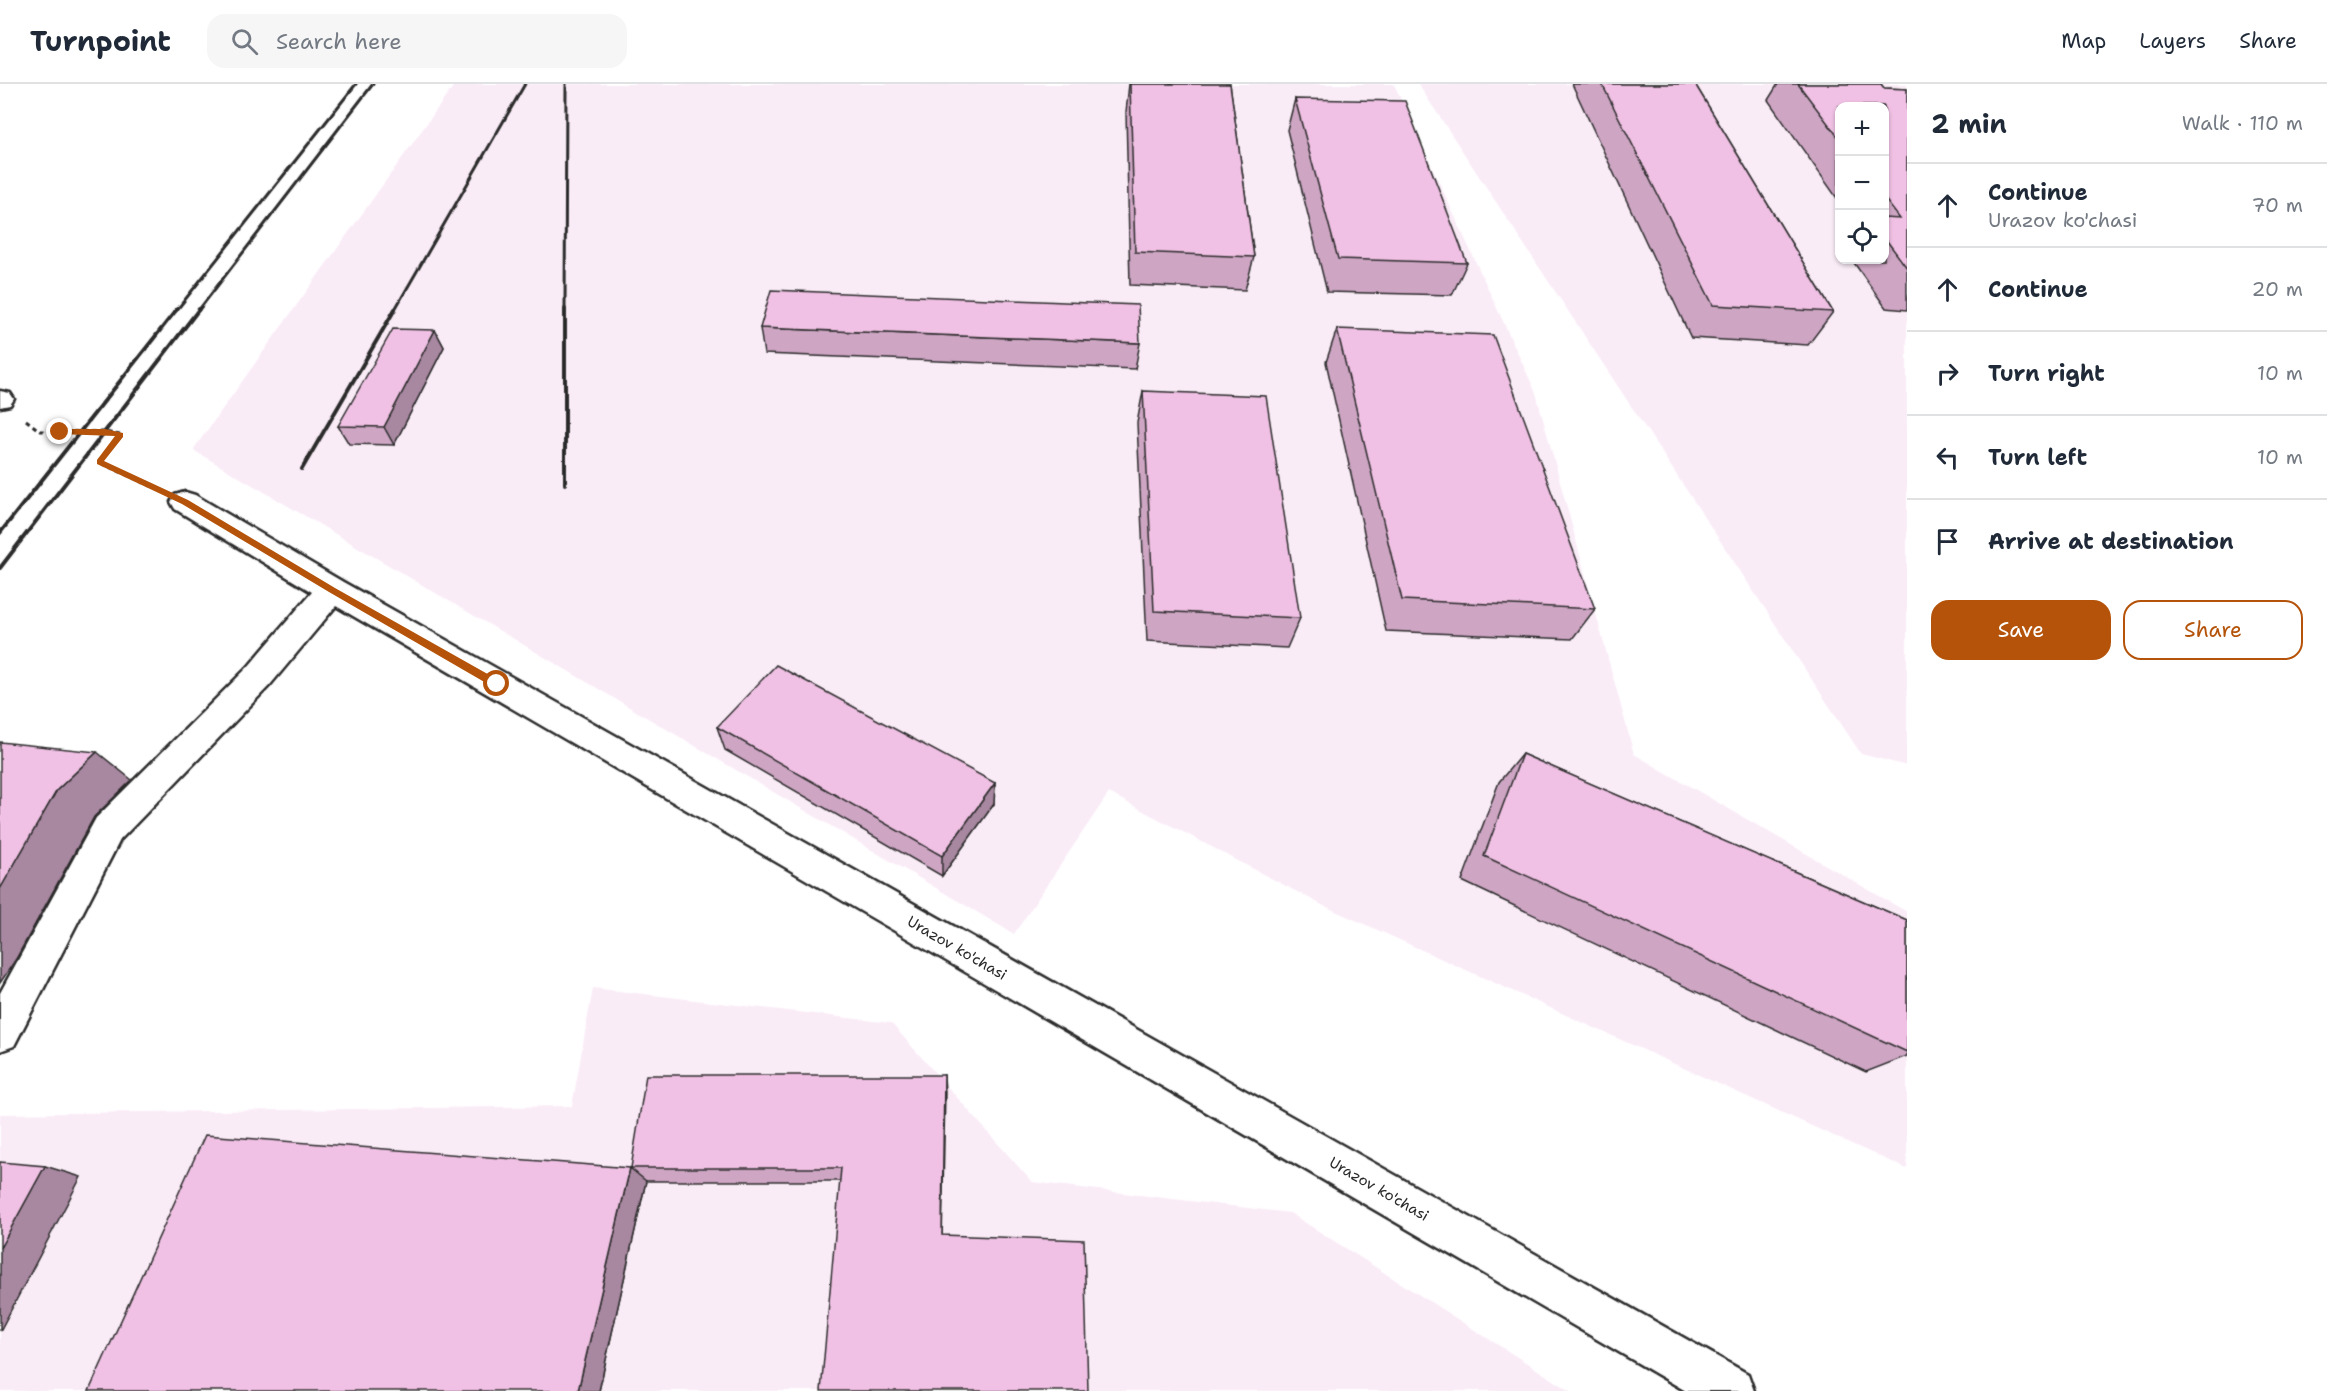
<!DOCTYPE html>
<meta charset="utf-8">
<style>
body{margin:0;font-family:"Shantell Sans",sans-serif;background:#f6f6f7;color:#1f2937}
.controls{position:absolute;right:18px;top:18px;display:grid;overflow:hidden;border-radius:12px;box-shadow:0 2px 4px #0004}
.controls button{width:54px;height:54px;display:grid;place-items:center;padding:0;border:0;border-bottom:2px solid #e0e1e3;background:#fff;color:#1f2937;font:30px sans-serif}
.stop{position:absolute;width:18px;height:18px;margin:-14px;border:4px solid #b45309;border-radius:50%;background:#fff}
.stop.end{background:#b45309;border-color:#fff;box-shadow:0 2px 6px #0008}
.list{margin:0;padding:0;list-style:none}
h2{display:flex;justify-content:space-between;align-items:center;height:78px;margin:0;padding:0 24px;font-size:26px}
h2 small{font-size:20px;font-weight:400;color:#747a83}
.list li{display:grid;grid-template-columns:39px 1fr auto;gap:18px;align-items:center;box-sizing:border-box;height:84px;padding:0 24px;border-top:2px solid #e0e1e3}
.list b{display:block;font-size:22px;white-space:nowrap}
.list p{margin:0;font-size:20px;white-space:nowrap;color:#747a83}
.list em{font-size:20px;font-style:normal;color:#747a83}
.actions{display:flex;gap:12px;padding:18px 24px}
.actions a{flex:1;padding:14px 0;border:2px solid #b45309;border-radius:18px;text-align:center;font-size:21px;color:#b45309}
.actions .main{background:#b45309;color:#fff}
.icon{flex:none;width:33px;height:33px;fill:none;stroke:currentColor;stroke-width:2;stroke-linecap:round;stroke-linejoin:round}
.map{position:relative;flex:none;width:1907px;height:1307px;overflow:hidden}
header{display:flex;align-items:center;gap:36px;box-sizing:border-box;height:84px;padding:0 30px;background:#fff;border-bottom:2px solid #e0e1e3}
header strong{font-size:28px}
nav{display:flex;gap:33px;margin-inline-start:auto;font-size:21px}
.search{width:420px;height:54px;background:#f6f6f7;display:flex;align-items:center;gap:15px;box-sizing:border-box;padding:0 21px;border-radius:18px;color:#747a83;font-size:22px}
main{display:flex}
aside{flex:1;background:#fff}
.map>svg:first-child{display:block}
.built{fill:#faecf7;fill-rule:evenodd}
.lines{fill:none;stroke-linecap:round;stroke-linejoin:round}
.street-casing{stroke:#2b2b2b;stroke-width:5}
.path{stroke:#2b2b2b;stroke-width:3;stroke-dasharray:4.5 4;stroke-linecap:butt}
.street{fill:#fff;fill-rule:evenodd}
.rail-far1{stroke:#2b2b2b;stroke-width:3}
.rail{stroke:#2b2b2b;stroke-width:4}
.wall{fill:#cea6c4;stroke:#2b2b2b;stroke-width:1.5}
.shaded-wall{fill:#a887a0;stroke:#2b2b2b;stroke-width:1.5}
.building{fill:#f0c1e4;stroke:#2b2b2b;stroke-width:1.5}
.route{fill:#b45309}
.labels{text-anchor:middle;stroke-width:5;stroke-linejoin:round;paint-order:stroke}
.street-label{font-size:15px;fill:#2b2b2b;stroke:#fff}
</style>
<header>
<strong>Turnpoint</strong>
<div class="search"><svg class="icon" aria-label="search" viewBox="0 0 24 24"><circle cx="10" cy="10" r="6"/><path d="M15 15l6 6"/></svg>Search here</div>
<nav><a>Map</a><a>Layers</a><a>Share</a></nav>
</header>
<main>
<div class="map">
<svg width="1907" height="1307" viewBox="0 0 1907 1307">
<rect width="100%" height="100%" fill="#fff"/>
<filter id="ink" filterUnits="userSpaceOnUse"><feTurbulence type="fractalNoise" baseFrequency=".0167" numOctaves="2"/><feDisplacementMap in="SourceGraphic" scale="12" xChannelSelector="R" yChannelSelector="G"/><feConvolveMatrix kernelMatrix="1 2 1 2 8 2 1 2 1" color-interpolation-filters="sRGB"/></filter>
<g filter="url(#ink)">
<path class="built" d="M455 0H1394L1536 309 1634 670 1907 828V1085L1322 821 1109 709 1014 850 193 366Z
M1418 0H1907V682L1861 670ZM1840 22H1884V176H1840Z
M593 904 891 939 1032 1098 1290 1129 1571 1307H0V1030L572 1022Z"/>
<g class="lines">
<defs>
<path id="street" d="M0 307 10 309 14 315 10 321 0 323Z
M185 408 195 411 343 498 1748 1290 1754 1307H1686L336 522 270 601 120 756 14 962 0 967V909L96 734 248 583 312 508 175 425 171 418 175 411Z"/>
</defs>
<use href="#street" class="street-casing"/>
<path class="path" d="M26 336 40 347 105 348 120 351 99 378 152 402"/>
<use href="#street" class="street"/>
<path class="rail-far1" d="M176 227 356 0
M198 227 373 0
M394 227 525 0
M565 227 566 0"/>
<path class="rail" d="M302 385 395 225
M565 400V225
M0 449 177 225
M0 484 199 225"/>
</g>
<path class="wall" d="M1129 0H1230L1254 173 1245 206 1130 201 1126 28Z
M1572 0H1695L1833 228 1808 261 1691 254Z
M1778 0H1881L1884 4 1907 5V226L1886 224 1852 176H1884V22H1839V117L1768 16Z
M1295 15 1467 179 1452 211 1327 208 1287 46Z
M760 244 1140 259 1135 285 764 270Z
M1337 245 1595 525 1572 555 1386 547 1326 278Z
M435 246 444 263 394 361 349 360 338 342Z
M1143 307 1300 534 1287 564 1147 557 1137 339Z
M717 643 995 699 994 720 942 792 725 666Z
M1522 670 1907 836V972L1866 988 1462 797 1499 698Z
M944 991 942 1151 1088 1307 840 1097H646L599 1307 630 1084Z"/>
<path class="shaded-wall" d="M435 246 444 263 394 361 384 343Z
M97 668 132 696 94 733 16 875 0 899V805L57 706Z
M995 699 994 720 942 792V772Z
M944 991 945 1008 942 1161V1151Z
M45 1082 81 1093 0 1247V1164Z
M630 1084 646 1097 599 1307H578Z"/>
<path class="building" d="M1130 0H1230L1254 173 1135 168Z
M1602 0H1695L1833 228 1713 221Z
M1798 0H1881L1884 4 1907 5V184L1884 153V134L1900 135 1884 114V22H1839V54Z
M1295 15 1405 17 1467 179 1338 175Z
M771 206 1138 221 1140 259 760 244Z
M393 245 435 246 384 343 338 342Z
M1337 245 1493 251 1595 525 1402 516Z
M1143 307 1266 312 1300 534 1154 527Z
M776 581 995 699 942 772 717 643Z
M0 658 97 668 57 706 0 805Z
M1522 670 1907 836V968L1484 772Z
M646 991H944L942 1151 1084 1156 1088 1307H821L841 1084H631Z
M205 1051 630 1084 578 1307H89Z
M0 1078 45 1082 0 1164Z"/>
</g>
<path class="route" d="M60 345H105L123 349V353L104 377 188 416 335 504 500 597V603H493L329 508 182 420 97 380V376L115 352 58 350V346Z"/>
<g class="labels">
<g class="street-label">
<text transform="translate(957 864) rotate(30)" y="5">Urazov ko'chasi</text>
<text transform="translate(1379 1105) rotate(30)" y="5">Urazov ko'chasi</text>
</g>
</g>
</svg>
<div class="controls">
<button>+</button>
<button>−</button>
<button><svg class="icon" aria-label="locate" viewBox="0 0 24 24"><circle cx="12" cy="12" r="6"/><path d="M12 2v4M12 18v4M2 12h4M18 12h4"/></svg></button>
</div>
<div class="stop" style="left:497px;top:600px"></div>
<div class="stop end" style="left:60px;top:348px"></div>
</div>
<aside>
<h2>2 min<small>Walk · 110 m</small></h2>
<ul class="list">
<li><svg class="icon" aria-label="ahead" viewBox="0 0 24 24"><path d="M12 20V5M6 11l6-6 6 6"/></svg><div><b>Continue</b><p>Urazov ko'chasi</p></div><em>70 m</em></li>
<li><svg class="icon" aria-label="ahead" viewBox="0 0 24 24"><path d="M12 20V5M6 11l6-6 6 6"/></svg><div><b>Continue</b></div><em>20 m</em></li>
<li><svg class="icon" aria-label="right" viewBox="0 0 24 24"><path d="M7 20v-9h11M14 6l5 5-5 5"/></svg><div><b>Turn right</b></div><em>10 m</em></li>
<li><svg class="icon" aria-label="left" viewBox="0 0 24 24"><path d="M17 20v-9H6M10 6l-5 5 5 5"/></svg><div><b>Turn left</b></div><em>10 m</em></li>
<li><svg class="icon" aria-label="arrive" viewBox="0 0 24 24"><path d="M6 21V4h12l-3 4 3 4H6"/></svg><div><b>Arrive at destination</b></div></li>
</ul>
<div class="actions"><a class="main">Save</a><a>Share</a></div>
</aside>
</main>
